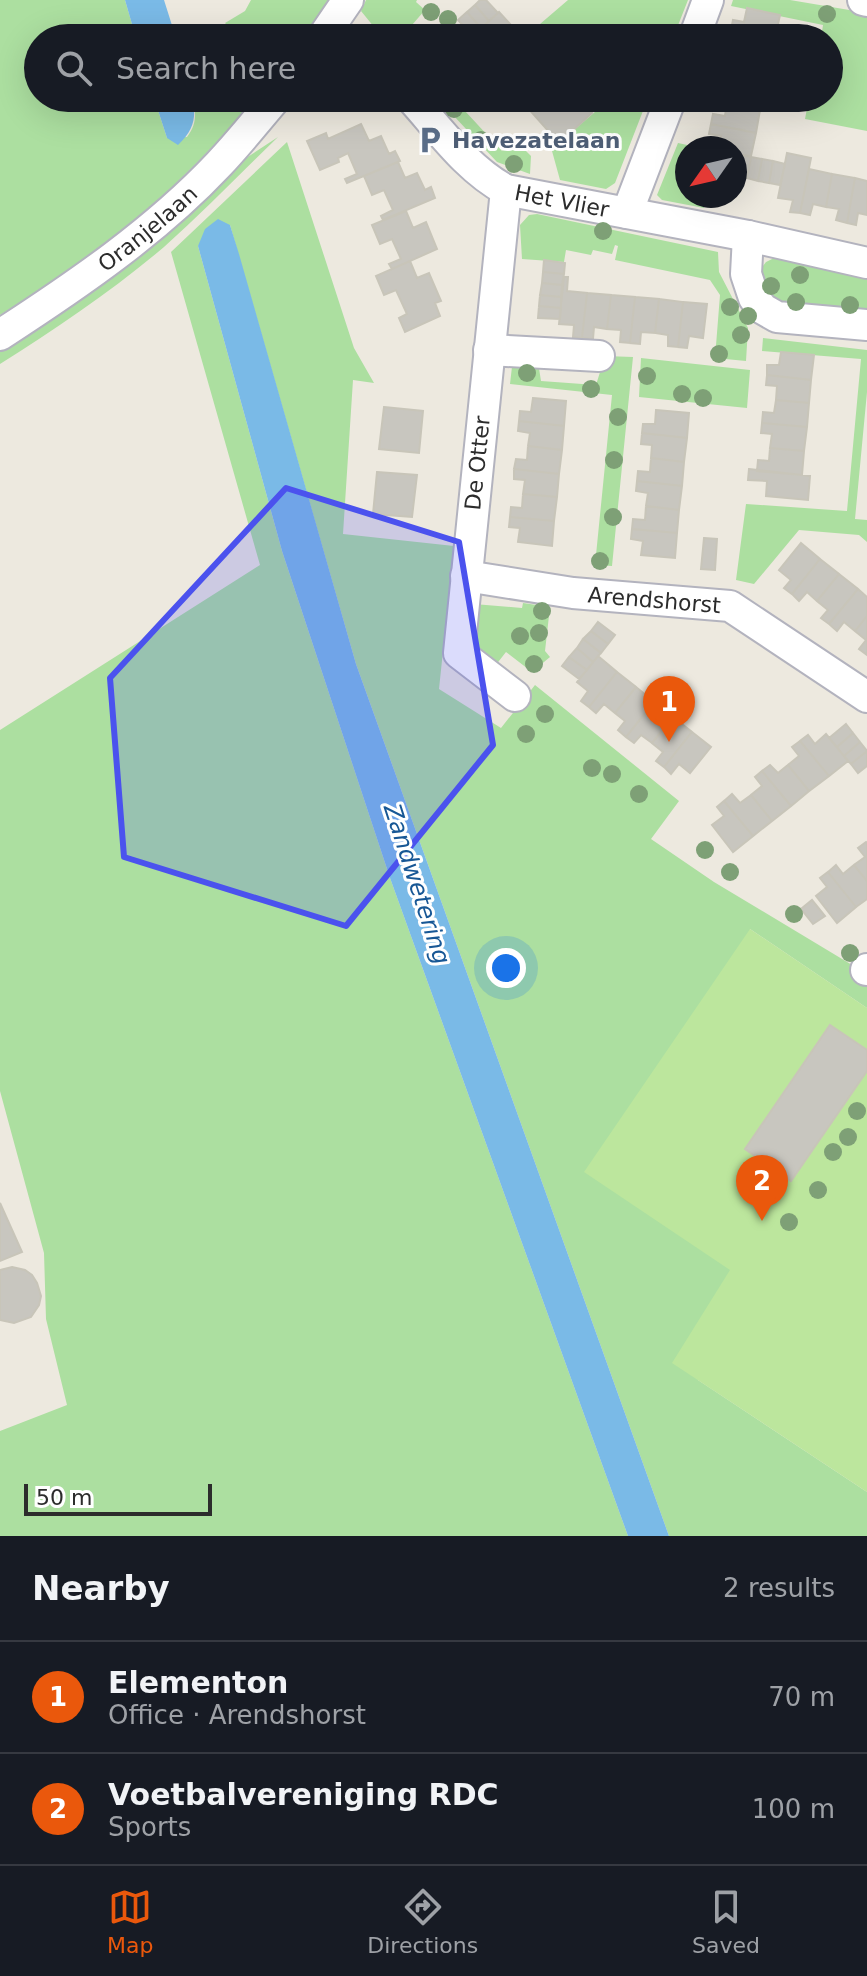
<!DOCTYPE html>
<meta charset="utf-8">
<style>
body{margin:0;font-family:"DejaVu Sans",sans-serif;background:#242831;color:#f1f3f6}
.compass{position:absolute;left:675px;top:136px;width:72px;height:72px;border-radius:50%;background:#171b24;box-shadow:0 8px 32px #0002;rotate:236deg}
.scale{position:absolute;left:24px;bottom:20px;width:188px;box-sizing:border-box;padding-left:8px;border:4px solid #2c2c2c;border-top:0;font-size:22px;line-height:28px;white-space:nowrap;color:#2c2c2c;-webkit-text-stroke:6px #fff;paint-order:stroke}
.you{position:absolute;left:506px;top:968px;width:28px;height:28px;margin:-20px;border:6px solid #fff;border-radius:50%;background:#1a73e8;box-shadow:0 0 0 12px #1a73e833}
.badge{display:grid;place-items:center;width:52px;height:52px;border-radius:50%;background:#ea580c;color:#fff;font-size:26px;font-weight:700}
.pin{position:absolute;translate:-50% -66px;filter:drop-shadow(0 2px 4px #0008)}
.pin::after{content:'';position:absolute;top:42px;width:28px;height:24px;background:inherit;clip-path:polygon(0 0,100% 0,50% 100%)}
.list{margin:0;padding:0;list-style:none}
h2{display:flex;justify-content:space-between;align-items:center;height:104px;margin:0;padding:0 32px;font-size:34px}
h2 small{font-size:26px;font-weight:400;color:#9ea1a6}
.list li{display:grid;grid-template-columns:52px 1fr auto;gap:24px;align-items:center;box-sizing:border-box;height:112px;padding:0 32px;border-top:2px solid #363941}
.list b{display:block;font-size:30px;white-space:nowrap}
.list p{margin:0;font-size:26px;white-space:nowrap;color:#9ea1a6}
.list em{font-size:26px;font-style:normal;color:#9ea1a6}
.icon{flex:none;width:44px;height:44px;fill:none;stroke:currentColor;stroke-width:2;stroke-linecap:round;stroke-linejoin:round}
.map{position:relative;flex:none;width:867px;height:1536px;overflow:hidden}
.search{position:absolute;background:#171b24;box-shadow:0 8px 32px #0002;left:24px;right:24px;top:24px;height:88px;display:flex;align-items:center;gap:20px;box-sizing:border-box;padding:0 28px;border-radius:44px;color:#9ea1a6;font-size:30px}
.sheet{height:328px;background:#171b24}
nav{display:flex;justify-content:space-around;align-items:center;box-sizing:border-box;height:112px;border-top:2px solid #363941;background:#171b24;font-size:22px;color:#9ea1a6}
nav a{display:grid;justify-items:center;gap:4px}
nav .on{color:#ea580c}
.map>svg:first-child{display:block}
.green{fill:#acdfa0}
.pitch{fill:#bce69d}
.water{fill:#7abae7}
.building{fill:#c8c6bf;stroke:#c8c5b9;stroke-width:2}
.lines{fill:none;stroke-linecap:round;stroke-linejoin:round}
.minor-casing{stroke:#b3b3be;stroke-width:34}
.minor{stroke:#fff;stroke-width:30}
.tree{fill:#7ea076}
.marked{fill:#4b52ee;fill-opacity:0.2;stroke:#4b52ee;stroke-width:6;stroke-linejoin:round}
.labels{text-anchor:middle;stroke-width:6;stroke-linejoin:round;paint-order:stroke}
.service-label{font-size:22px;font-weight:bold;fill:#4e5e75;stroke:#fff;text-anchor:start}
.street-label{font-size:22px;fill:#2c2c2c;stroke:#fff}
.water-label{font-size:24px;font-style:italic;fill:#175795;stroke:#fff}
</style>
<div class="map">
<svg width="867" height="1536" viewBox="0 0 867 1536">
<rect width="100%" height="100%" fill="#ede9df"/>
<path class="green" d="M0 0H125L136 38H38V98H154L167 138 187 137C197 124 196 114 193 98H258C202 160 141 222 73 269 49 286 24 300 0 315Z
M251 0H334L308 38H238L225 23 245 11Z
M366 0H417L416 2 425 10 412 25 418 34 414 38H383L361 11Z
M568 0H688L673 38H553L540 24Z
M733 0H790L867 13V131L805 119 809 98H829V38H821L823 25 731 6Z
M437 98H453L502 151 515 140 531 156 530 174 497 162Z
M608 98H648L615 183 606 189 560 180 552 151 554 147 609 100Z
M278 137C240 174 203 212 164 247 112 291 57 328 0 364V351L57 313 228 170Z
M287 142 354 348 374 383 353 380 343 534 454 546 439 689 501 728 535 685 679 801 651 839 714 882 867 974V1008L750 929 731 1270 698 1380 867 1492V1536H669L356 664 230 225 198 246 282 551 390 878 628 1536H0V1431L67 1405 46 1319 44 1253 0 1091V730L260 565 171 252Z
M678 143 701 148H687V196H707L704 208 662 200 657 195Z
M537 214 718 252 719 272 748 328 746 361 715 358 720 295 710 280 615 260 618 246 615 245 612 254 593 250 591 255 566 250 564 262 522 259 520 225 529 215Z
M776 257 867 273V314L784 306 767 296 760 270 766 262Z
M763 338 867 350V392L855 519 867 520V542L859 535 799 530 754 584 736 580 746 504 847 511 861 359 762 351Z
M605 356 633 357 612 566 595 565 612 395 510 384 513 358 538 362 541 381 596 385Z
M641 358 750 370 747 408 639 397Z
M523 603 550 607 545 651 550 657 532 672 506 652 495 666 470 647 474 604 522 608Z"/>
<path class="pitch" d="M750 929 867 1008V1492L672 1363 730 1270 584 1172Z"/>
<path class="water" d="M125 0H164L176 38H136Z
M154 98H193C196 119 194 130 178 145L167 138Z
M218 219 230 225 239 254 356 664 669 1536H628L390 878 282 551 198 246 205 229Z"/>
<path class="building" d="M480 0H486L498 13 489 21 475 5Z
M475 5 489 21 481 28 467 12Z
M747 8 780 15 775 38 731 30 733 20 744 22Z
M467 12 481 28 473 36 458 20Z
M499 12 523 38H471L489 21Z
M519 98H578L592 113 559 143Z
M728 98H763L760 110 727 103Z
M727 103 760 110 756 133 711 124 713 114 725 116Z
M361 124 369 141 381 136 389 154 395 151 400 161 347 183 345 179 357 174 348 153 338 158 339 162 320 170 307 141 326 133 328 139Z
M711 124 756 133 751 156 735 154V148H718L721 136 709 134Z
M787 153 811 158 800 213 790 212 793 200 778 198Z
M740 155 751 157 747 178 736 176Z
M751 157 762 159 758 181 747 178Z
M762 159 773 161 769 183 758 181Z
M773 161 785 164 780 185 769 183Z
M398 162 405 178 417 173 425 190 431 187 435 198 383 220 381 216 393 210 384 190 372 195 364 176Z
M809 169 832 174 826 207 813 204 810 215 800 213Z
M832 174 855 178 847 223 836 220 839 209 826 207Z
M855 178 867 181V215L858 213 856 225 847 223Z
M406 211 413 228 426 222 437 249 392 269 389 264 401 259 392 239 380 244 372 225Z
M544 260 565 263 564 274 543 272Z
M410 261 417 278 429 273 441 301 435 303 440 316 405 332 399 318 407 314 396 290 384 295 376 276Z
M543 272 564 274 562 285 542 283Z
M564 277H568L567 291 587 293 582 338 573 337 574 325 559 324Z
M542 283 562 285 561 297 540 295Z
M587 293 611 295 607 329 594 327 593 339 582 338Z
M540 295 561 297V308L539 306Z
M611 295 635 297 630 343 620 342 621 330 607 329Z
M635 297 659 299 655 333 641 332 640 344 630 343Z
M659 299 683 302 678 347 668 346V335L655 333Z
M683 302 707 304 703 338 689 336 687 348 678 347Z
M539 306 561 308 560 319 538 318Z
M781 352 814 355 811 380 767 375V365H779Z
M767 375 811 380 809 403 776 400 777 386 766 385Z
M533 398 566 401 564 426 519 421 520 411 531 412Z
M776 400 809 403 807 427 762 423 763 412 774 413Z
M384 407 423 411 419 453 379 449Z
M656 410 689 413 687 438 642 433 643 424H655Z
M519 421 564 426 562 450 528 446 530 433 518 431Z
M762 423 807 427 804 451 770 448 772 434 761 433Z
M642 433 687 438 684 462 651 458 652 445 641 444Z
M528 446 562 450 559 474 514 469 516 459 527 460Z
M770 448 804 451 802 475 757 471 758 460 769 461Z
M651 458 684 462 682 486 637 481 638 471 650 472Z
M514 469 559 474 557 497 523 494 525 480 514 479Z
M749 469 810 476 808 500 766 496 767 481 748 480Z
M377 472 417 475 412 517 373 514Z
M637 481 682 486 679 510 646 506 648 493 636 491Z
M523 494 557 497 554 521 510 517 511 507 522 508Z
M646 506 679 510 677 533 632 529 633 519 645 520Z
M510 517 554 521 552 546 518 542 520 528 509 527Z
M632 529 677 533 675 558 641 555 643 541 631 539Z
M704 538 717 539 715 570 701 569Z
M801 543 820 559 792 594 784 588 791 580 779 570Z
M820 559 839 574 817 601 807 592 799 601 792 594Z
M839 574 858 589 829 624 821 618 828 610 817 601Z
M858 589 867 597V616L855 631 844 622 837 631 829 624Z
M867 616V655L859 649 866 640 855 631Z
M598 622 615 635 608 644 591 631Z
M591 631 608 644 601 653 583 639Z
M583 639 601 653 593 662 577 648Z
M577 648 593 662 587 670 569 657Z
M598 656 617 672 589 707 581 701 588 691 577 682Z
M569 657 587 670 579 679 562 666Z
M617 672 636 687 615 713 604 704 596 713 589 707Z
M636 687 654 702 626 737 618 730 625 721 615 713Z
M654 702 673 717 652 743 641 735 634 743 626 737Z
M673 717 692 732 664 767 656 761 663 752 652 743Z
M846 724 853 733 837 747 829 738Z
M692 732 711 747 690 773 679 764 671 774 664 767Z
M853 733 860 742 844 756 837 747Z
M826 734 848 761 829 776 800 741 808 735 815 744Z
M800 741 829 776 809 791 788 765 799 756 792 747Z
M860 742 867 751 851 764 844 756Z
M867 751V766L858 773 851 764Z
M770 765 778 773 788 765 809 791 791 806 762 771Z
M762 771 791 806 772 821 751 795 762 786 755 777Z
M732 794 740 803 751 795 772 821 753 836 724 801Z
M724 801 753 836 733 852 712 825 724 816 717 807Z
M866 842 867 843V881L854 865 865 857 858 848Z
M836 865 843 874 854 865 867 881V899L856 907 828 872Z
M828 872 856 907 837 923 816 896 827 887 820 878Z
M812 900 825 916 813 924 801 909Z
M830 1025 867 1050V1071L791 1181 745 1149Z
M0 1203 22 1252 0 1261Z
M12 1267 25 1270 32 1275 37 1283 41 1296 39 1305 31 1317 14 1323 0 1320V1270Z"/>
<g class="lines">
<defs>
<g id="minor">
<path d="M863 0 867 1"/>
<path d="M322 38 348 0"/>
<path d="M694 38 708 0"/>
<path id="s1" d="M411 98C440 130 467 169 506 190L748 236 867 263"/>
<path d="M506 190 459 653 515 696"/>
<path d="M627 213 671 98"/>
<path d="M748 236 746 274 754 298 763 309 777 317 867 325"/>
<path id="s2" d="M0 335C77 285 156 231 219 164 239 143 257 120 276 98"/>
<path d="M489 350 599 356"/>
<path id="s3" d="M466 576 573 593 730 606 867 697"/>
<path d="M866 970 867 969"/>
</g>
</defs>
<use href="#minor" class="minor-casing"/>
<use href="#minor" class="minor"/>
</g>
<g class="tree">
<circle cx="431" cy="12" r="9"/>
<circle cx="827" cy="14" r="9"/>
<circle cx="448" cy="19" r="9"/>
<circle cx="454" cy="109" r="9"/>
<circle cx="481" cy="140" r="9"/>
<circle cx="514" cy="164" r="9"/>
<circle cx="603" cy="231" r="9"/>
<circle cx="800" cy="275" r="9"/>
<circle cx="771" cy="286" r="9"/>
<circle cx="796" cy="302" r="9"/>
<circle cx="850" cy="305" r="9"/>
<circle cx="730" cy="307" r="9"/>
<circle cx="748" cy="316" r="9"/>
<circle cx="741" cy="335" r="9"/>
<circle cx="719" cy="354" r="9"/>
<circle cx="527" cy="373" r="9"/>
<circle cx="647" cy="376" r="9"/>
<circle cx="591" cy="389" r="9"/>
<circle cx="682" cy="394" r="9"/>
<circle cx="703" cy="398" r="9"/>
<circle cx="618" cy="417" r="9"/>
<circle cx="614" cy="460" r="9"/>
<circle cx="613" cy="517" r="9"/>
<circle cx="600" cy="561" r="9"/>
<circle cx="542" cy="611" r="9"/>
<circle cx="539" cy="633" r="9"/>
<circle cx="520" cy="636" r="9"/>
<circle cx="534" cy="664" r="9"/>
<circle cx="545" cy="714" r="9"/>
<circle cx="526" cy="734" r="9"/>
<circle cx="592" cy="768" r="9"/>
<circle cx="612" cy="774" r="9"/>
<circle cx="639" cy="794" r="9"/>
<circle cx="705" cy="850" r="9"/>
<circle cx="730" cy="872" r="9"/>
<circle cx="794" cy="914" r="9"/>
<circle cx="850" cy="953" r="9"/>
<circle cx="857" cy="1111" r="9"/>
<circle cx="848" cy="1137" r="9"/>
<circle cx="833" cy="1152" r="9"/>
<circle cx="818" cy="1190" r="9"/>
<circle cx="789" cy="1222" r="9"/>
</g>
<path class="marked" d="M286 488 459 542 493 745 346 926 124 857 110 678Z"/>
<defs>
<symbol id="parking-bare" viewBox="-9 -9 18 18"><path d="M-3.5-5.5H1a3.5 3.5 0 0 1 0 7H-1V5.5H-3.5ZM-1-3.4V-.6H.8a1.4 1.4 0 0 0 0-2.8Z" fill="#5c6f8a" stroke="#fff" stroke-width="2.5" paint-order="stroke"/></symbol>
</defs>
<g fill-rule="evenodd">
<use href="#parking-bare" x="410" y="120" width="40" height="40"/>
</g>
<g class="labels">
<g class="service-label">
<text x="452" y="148">Havezatelaan</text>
</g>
<g class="street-label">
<text dy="8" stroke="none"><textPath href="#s1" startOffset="190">Het Vlier</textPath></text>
<text dy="8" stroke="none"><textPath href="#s2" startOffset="182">Oranjelaan</textPath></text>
<text transform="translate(477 463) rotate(-84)" y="8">De Otter</text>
<text dy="8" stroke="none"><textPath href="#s3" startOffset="190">Arendshorst</textPath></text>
</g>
<g class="water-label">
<text transform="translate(417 884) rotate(72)" y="8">Zandwetering</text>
</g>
</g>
</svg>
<svg class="compass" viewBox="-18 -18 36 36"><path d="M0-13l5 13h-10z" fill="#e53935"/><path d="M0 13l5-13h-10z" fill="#9ea1a6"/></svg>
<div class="scale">50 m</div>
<div class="you"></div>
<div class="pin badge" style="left:669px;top:742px">1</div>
<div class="pin badge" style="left:762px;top:1221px">2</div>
<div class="search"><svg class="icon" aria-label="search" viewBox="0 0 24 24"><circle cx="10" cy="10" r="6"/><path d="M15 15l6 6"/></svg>Search here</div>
</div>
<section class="sheet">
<h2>Nearby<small>2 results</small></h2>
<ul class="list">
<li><span class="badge">1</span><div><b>Elementon</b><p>Office · Arendshorst</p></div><em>70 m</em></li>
<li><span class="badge">2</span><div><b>Voetbalvereniging RDC</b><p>Sports</p></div><em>100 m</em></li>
</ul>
</section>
<nav>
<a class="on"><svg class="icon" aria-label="map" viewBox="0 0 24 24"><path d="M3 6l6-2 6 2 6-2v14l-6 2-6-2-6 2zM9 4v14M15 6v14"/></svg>Map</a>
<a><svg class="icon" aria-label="directions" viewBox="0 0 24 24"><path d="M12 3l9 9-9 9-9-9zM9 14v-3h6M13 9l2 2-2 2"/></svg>Directions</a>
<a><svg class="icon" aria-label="saved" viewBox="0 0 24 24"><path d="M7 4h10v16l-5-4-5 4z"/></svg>Saved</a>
</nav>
